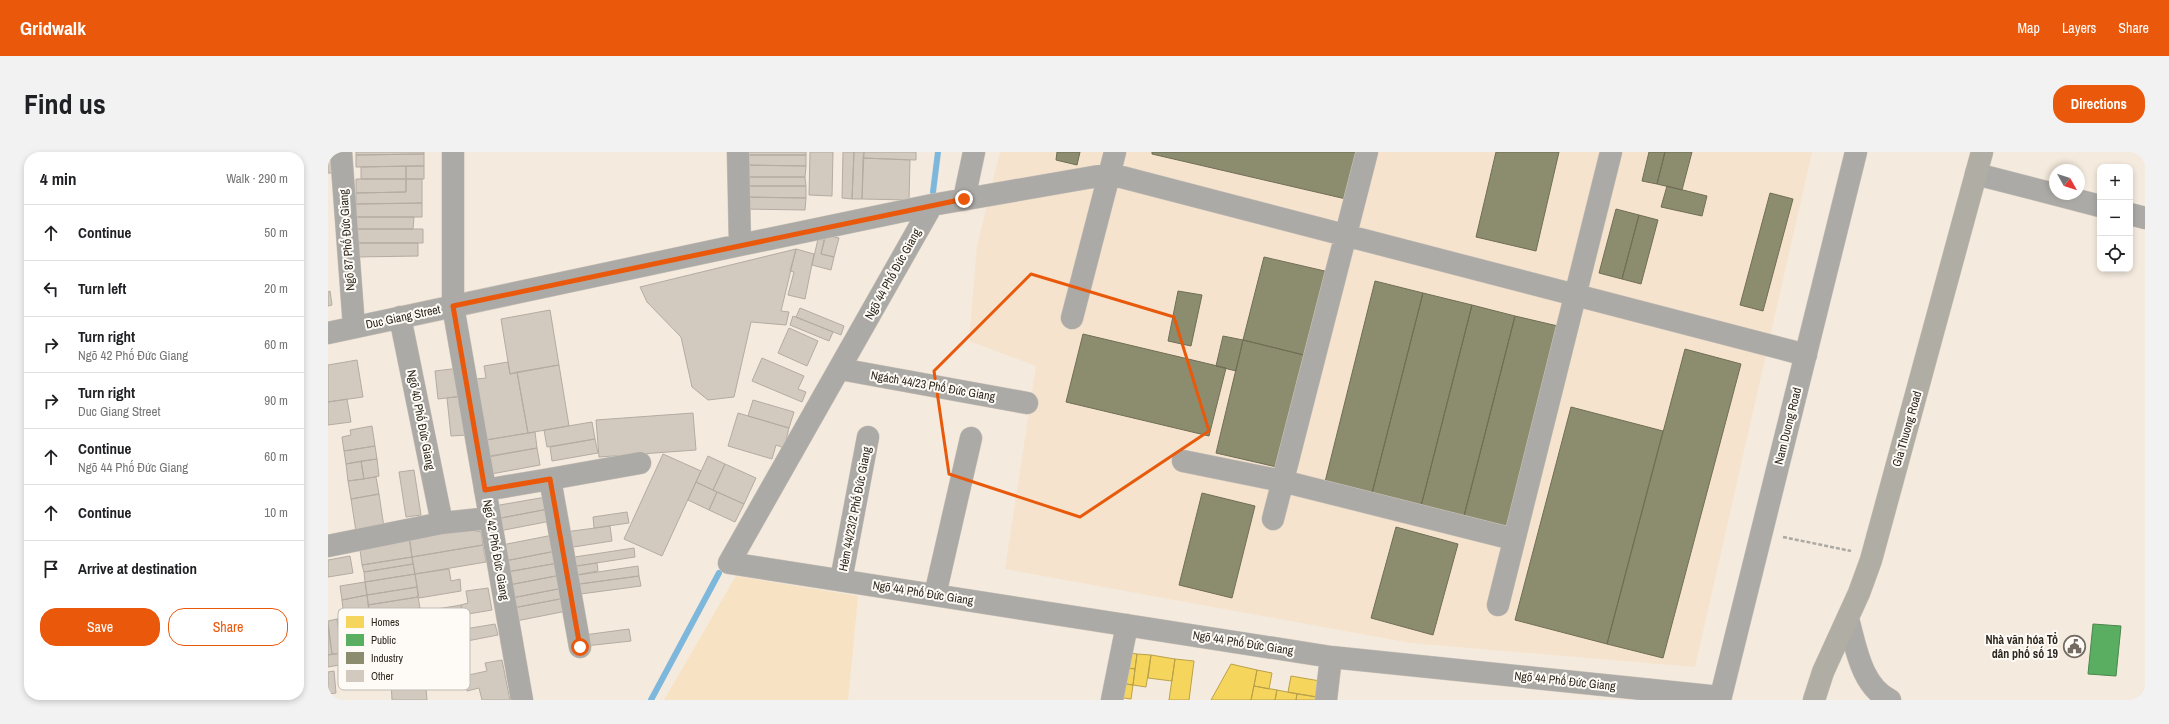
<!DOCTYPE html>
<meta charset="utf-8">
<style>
body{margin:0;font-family:"Archivo Narrow",sans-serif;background:#f2f2f2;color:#202124}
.controls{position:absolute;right:12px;top:12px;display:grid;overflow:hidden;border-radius:8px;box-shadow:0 2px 6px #0003}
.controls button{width:36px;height:36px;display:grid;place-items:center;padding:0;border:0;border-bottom:1px solid #e0e0e0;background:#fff;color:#202124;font:20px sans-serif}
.compass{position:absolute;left:1721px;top:12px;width:36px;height:36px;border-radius:50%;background:#fff;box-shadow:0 2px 6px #0003;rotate:129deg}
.stop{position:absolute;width:12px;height:12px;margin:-9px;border:3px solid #ea580c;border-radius:50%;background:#fff}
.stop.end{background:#ea580c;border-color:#fff;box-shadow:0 1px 4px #0008}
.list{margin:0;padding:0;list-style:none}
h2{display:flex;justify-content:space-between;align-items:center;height:52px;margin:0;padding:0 16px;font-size:17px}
h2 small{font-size:13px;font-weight:400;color:#757577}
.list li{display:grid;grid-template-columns:26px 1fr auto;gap:12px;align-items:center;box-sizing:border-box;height:56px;padding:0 16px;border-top:1px solid #e0e0e0}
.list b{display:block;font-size:15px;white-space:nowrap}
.list p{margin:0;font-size:13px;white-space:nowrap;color:#757577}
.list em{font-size:13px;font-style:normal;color:#757577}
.actions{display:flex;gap:8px;padding:12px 16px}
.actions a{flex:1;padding:9px 0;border:1px solid #ea580c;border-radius:16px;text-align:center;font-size:14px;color:#ea580c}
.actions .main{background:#ea580c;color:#fff}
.icon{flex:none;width:22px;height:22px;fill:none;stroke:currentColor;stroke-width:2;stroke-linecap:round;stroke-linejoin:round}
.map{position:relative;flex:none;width:1817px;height:548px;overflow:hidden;border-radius:16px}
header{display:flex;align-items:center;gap:24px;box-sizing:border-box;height:56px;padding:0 20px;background:#ea580c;color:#fff}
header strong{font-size:19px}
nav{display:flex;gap:22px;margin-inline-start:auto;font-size:14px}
.intro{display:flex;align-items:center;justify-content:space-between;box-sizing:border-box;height:96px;padding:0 24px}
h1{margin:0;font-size:28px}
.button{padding:10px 18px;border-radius:16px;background:#ea580c;color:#fff;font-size:14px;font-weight:700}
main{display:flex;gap:24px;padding:0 24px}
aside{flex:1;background:#fff;border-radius:16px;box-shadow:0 2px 6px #0003}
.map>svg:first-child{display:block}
.built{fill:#f5e3cd}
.green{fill:#f8e2c4}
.homes{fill:#f6d55c;stroke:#baa149}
.public{fill:#5aae61;stroke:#4c864d}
.industry{fill:#8c8c6e;stroke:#706e56}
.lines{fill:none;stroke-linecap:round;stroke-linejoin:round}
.stream{stroke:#7eb7dc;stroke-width:6}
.building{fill:#d2c9bf;stroke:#b4aba2}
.minor-casing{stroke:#cfc6bc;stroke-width:23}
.major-casing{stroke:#cfc6bc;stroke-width:23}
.path{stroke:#aca9a3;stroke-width:2.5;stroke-dasharray:4 2;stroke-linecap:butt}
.minor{stroke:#acaaa6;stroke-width:22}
.major{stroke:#b0ada5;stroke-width:22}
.route{stroke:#ea580c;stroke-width:5}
.marked{fill:none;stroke:#e8590c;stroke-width:3;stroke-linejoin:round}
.labels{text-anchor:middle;stroke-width:4;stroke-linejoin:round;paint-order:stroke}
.street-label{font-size:12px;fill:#2d271e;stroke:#fefbf6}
.poi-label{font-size:12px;font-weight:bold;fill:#2d271e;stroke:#fefbf6;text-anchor:end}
.key{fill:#fefbf6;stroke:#bfbbb5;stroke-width:1}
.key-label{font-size:11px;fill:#2d271e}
</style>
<header>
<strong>Gridwalk</strong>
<nav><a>Map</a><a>Layers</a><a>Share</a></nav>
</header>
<div class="intro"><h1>Find us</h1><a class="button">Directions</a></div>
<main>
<aside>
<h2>4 min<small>Walk · 290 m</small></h2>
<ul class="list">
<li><svg class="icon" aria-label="ahead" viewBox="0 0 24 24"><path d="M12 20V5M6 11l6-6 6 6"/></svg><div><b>Continue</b></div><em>50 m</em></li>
<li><svg class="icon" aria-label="left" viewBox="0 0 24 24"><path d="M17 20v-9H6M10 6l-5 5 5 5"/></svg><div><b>Turn left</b></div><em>20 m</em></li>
<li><svg class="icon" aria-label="right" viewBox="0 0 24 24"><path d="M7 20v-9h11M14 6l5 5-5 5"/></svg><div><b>Turn right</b><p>Ngõ 42 Phố Đức Giang</p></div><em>60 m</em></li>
<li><svg class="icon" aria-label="right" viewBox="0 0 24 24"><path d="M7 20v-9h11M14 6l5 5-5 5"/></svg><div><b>Turn right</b><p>Duc Giang Street</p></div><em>90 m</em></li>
<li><svg class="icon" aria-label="ahead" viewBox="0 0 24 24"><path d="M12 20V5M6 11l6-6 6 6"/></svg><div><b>Continue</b><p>Ngõ 44 Phố Đức Giang</p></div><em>60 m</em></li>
<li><svg class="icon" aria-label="ahead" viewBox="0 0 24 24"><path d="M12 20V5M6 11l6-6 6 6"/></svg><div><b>Continue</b></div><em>10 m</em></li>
<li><svg class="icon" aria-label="arrive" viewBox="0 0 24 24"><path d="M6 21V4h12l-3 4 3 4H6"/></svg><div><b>Arrive at destination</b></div></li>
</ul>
<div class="actions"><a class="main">Save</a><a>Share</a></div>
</aside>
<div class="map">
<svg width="1817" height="548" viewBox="0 0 1817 548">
<rect width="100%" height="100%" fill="#f4eadd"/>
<path class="built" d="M672 0H1484L1367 515 1083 491 677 417 708 214 641 189 649 94Z"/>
<path class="green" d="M408 424 530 444 520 548H336Z"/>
<path class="homes" d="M795 500 809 502 807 517 793 515Z
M809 502 823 503 818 535 805 533Z
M823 503 847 507 844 529 820 526Z
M847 507 866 509 861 548H841Z
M903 512 929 518 923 548H883Z
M793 515 807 517 805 533 791 531Z
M929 518 944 521 941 537 926 534Z
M963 524 998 530 995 546 960 540Z
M791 531 805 533 803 547 789 545Z
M926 534 949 538 947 548H923Z
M949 538 969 542 968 548H947Z
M969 542 995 546V548H968Z"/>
<path class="public" d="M1765 472 1793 474 1788 524 1760 522Z"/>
<path class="industry" d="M729 0H752L749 13 728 8Z
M824 0H1029L1018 47 824 2Z
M1168 0H1231L1208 99 1148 85Z
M1321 0H1337L1329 32 1314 29Z
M1337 0H1364L1354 38 1329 32Z
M1339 34 1379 44 1374 64 1333 55Z
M1442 41 1465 47 1435 159 1412 153Z
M1288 57 1311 63 1294 127 1271 121Z
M1311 63 1330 68 1313 132 1294 127Z
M936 105 1001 120 980 204 915 188Z
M1047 129 1095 141 1043 345 996 334Z
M850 139 874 143 863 194 840 189Z
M1095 141 1144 153 1092 358 1043 345Z
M1144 153 1187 164 1135 368 1092 358Z
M1187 164 1234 175 1182 380 1135 368Z
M755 182 898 216 881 284 738 250Z
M895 184 915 188 908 219 888 214Z
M915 188 980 204 953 316 888 301Z
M1357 197 1413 212 1335 506 1279 492Z
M1243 255 1335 279 1279 492 1187 468Z
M874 341 927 354 904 446 851 433Z
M1068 375 1130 392 1105 483 1043 466Z"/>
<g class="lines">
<path class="stream" d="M605 40 610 0
M323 548 391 421"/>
</g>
<path class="building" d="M28 0H96V2L28 3Z
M415 0H478V3H415Z
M482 0H505L504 44 481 43Z
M515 0H526L524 47 514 46Z
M526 0H536L534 47H524Z
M536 0H588V8L535 6Z
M96 2V14L28 15V3Z
M415 3H478V14L414 13Z
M535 6 582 8 581 48 534 47Z
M0 7H5V21H0Z
M414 13 478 14 477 25H414Z
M78 14V27H33V15Z
M78 14H96V27H78Z
M414 25H477L478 34H414Z
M28 27H78V40L28 41Z
M78 27H94V51L28 52V41L78 40Z
M414 34H478V46L414 45Z
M414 45 478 46 477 58 414 57Z
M94 51V65H28V52Z
M28 65H86L85 77H28Z
M28 77H95V91H28Z
M498 83 511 86 506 105 493 102Z
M490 87 496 88 493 102 506 105 503 118 484 113Z
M28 91H90V104L28 105Z
M468 97 453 159 461 160 458 173 423 170 406 245 380 248 364 235 353 185 319 150 312 135Z
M468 97 486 102 477 147 460 143 466 120 462 119Z
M2 139 4 153 0 154V140Z
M472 156 516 174 513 183 468 165Z
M222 158 231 213 182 222 173 167Z
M465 164 505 180 501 189 462 173Z
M461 176 490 189 479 214 450 201Z
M434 206 476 224 470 237 478 240 474 250 424 229Z
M29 208 35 245 0 250V213Z
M180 210 182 222 189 220 200 281 158 288 148 227 158 226 156 214Z
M231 213 241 274 200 281 189 220Z
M132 216 135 244 110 247 107 219Z
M135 244 139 283 123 284 119 246Z
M19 247 23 270 0 273V250Z
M425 248 466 260 461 276 420 264Z
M365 261 368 298 271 305 268 268Z
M410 261 461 276 456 296 448 293 444 307 400 294Z
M264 270 267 287 219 295 216 278Z
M44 274 47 294 16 299 14 285 23 283 22 278Z
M207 280 209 296 156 305 158 288Z
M267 287 270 301 224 309 222 295Z
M47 294 49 307 18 312 16 299Z
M209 296 212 313 158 323 155 306Z
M335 302 373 319 334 404 296 387Z
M380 304 397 312 385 338 368 330Z
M49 307 51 324 36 327 33 309Z
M33 309 36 327 20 329 18 312Z
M397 312 428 326 416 352 385 338Z
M86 318 93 363 78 365 71 320Z
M48 325 51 342 23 347 20 329Z
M368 330 389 340 381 358 360 348Z
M389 340 416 352 407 370 381 358Z
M51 342 57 382 29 386 23 347Z
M218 345 220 357 168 367 166 354Z
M220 357 223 369 171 379 168 367Z
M299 360 301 371 266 376 265 365Z
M122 373 153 380 155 393 84 405 80 379Z
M282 374 284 389 239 396 237 380Z
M81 382 84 405 34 413 31 390Z
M225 383 228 399 177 409 174 393Z
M155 393 158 410 87 422 84 405Z
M306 396 307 405 242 415 240 406Z
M228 399 230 411 179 420 177 409Z
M22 404 25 421 0 425V408Z
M84 405 85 412 36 420 34 413Z
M230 411 233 423 181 433 179 420Z
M269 411 270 419 243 424 242 415Z
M85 412 87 422 37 430 36 420Z
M310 414 311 424 244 433 243 424Z
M121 417 123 429 132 427 133 439 91 446 87 422Z
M87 422 89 435 39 443 37 430Z
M233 423 235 436 184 446 181 433Z
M311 424 313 434 245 443 244 433Z
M37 430 39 443 14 448 12 434Z
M89 435 90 445 40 453 39 443Z
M160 436 164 458 134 463 133 453 140 451 138 439Z
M235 436 237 446 185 456 184 446Z
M39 443 42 462 12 467 11 458 15 457 14 448Z
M90 445 92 456 42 464 40 453Z
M237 446 239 459 188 469 185 456Z
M133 453 137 477 101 483 97 459Z
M42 462 44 474 11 480 9 467Z
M9 467 15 501 4 502 0 469Z
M167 472 170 483 103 496 101 483Z
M0 475 4 502 0 503Z
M301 477 303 489 257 494 256 483Z
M15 501 17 512 0 515V503Z
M174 508 182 548H154L151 536 139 539 136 524 159 519 157 511Z
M6 519 8 541 0 542V520Z
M97 526 99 548H64L63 529Z"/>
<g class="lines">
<defs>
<path id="minor" d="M13 0 26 175
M125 0V154L194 548
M1648 22 1772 54
M636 47 646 0
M604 53 782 22 1478 203
M1802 62 1817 66
M412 93 604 53 401 411 1003 505 1392 545
M72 165 114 371
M744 166 787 0
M0 181 412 93 410 0
M512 217 699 251
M855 309 954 329 1185 387
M222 327 312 311
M157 338 222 327 252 495
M945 367 1039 0
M0 394 114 371 162 366
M513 428 540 285
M607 443 643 286
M1170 453 1283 0
M1520 467C1528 495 1533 534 1562 548
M784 548 799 473
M998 548 1003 505
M1392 548 1528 0"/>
<path id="major" d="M1486 548 1495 520 1531 441 1543 408 1654 0"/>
</defs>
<use href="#minor" class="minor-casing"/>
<use href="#major" class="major-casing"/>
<path class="path" d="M1455 385 1523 399"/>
<use href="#minor" class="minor"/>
<use href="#major" class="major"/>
</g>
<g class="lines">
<path class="route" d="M252 495 222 327 157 338 125 154 636 47"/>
</g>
<path class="marked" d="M703 122 846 165 881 279 752 365 621 322 606 219Z"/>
<defs>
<symbol id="civic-ring" viewBox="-11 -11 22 22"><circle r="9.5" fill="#fefbf6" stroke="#736b61" stroke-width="1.5"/><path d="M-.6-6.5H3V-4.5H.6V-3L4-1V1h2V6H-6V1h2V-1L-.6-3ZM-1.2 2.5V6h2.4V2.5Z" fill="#736b61"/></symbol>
</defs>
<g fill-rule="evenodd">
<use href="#civic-ring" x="1734" y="482" width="25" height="25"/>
</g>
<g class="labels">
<g class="street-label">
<text transform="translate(19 88) rotate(-94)" y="4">Ngõ 87 Phố Đức Giang</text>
<text transform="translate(565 122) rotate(-61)" y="4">Ngõ 44 Phố Đức Giang</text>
<text transform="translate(75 165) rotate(-12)" y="4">Duc Giang Street</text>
<text transform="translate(605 234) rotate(10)" y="4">Ngách 44/23 Phố Đức Giang</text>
<text transform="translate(93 268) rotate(79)" y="4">Ngõ 40 Phố Đức Giang</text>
<text transform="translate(1460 274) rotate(-76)" y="4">Nam Duong Road</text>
<text transform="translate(1579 277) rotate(-74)" y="4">Gia Thuong Road</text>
<text transform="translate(527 357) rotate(-79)" y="4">Hẻm 44/23/2 Phố Đức Giang</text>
<text transform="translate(168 398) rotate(80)" y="4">Ngõ 42 Phố Đức Giang</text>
<text transform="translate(595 441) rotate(9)" y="4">Ngõ 44 Phố Đức Giang</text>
<text transform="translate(915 491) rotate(9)" y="4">Ngõ 44 Phố Đức Giang</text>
<text transform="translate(1237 529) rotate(6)" y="4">Ngõ 44 Phố Đức Giang</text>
</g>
<g class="poi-label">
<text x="1730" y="492">Nhà văn hóa Tổ<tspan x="1730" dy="14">dân phố số 19</tspan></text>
</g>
</g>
<rect x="10" y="456" width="132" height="82" rx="6" class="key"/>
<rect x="18" y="464" width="18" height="12" fill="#f6d55c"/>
<rect x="18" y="482" width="18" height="12" fill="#5aae61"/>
<rect x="18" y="500" width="18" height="12" fill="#8c8c6e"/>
<rect x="18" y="518" width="18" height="12" fill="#d2c9bf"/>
<g class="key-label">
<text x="43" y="474">Homes</text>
<text x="43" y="492">Public</text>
<text x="43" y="510">Industry</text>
<text x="43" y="528">Other</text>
</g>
</svg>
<div class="controls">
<button>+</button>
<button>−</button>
<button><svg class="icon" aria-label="locate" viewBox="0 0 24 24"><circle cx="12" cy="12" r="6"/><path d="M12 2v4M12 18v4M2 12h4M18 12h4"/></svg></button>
</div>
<svg class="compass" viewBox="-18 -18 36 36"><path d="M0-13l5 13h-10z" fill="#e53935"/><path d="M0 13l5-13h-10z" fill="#757577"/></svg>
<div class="stop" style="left:252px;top:495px"></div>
<div class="stop end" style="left:636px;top:47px"></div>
</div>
</main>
